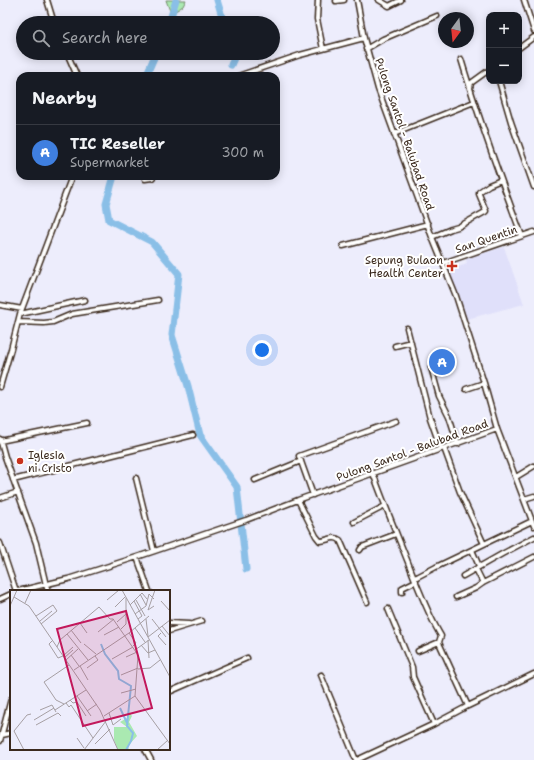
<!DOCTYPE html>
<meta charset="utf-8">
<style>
body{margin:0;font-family:"Shantell Sans",sans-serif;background:#242831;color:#f1f3f6}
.controls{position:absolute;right:12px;top:12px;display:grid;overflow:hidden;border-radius:8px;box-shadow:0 2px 10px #0003}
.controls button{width:36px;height:36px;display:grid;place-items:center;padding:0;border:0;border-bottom:1px solid #363941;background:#171b24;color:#f1f3f6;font:20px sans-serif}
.compass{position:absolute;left:438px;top:12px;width:36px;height:36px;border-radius:50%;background:#171b24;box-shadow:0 2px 10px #0003;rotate:195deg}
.you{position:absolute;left:262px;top:350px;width:14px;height:14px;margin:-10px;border:3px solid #fff;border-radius:50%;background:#1a73e8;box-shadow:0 0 0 6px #1a73e833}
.badge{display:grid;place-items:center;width:26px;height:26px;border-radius:50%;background:#c8321e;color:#fff;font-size:13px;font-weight:700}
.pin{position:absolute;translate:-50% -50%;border:2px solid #fff;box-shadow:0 1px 4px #0006}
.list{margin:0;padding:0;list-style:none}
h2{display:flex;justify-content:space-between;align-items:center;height:52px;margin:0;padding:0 16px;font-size:17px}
h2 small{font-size:13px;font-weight:400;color:#9ea1a6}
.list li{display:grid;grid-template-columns:26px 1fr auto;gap:12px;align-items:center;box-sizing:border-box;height:56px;padding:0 16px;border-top:1px solid #363941}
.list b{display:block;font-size:15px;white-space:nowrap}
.list p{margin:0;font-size:13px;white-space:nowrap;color:#9ea1a6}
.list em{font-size:13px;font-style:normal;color:#9ea1a6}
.icon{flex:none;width:22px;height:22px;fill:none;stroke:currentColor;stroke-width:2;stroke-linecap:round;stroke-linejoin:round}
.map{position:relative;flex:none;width:534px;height:760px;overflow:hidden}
.search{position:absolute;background:#171b24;box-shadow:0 2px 10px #0003;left:16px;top:16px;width:264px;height:44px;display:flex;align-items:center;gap:10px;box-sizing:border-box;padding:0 14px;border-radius:22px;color:#9ea1a6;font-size:15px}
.panel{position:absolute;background:#171b24;box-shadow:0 2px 10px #0003;left:16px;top:72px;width:264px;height:108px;border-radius:12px}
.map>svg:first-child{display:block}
.built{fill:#e0e0fa}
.green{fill:#aae9b1;stroke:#728a68}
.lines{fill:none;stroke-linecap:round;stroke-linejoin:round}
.river{stroke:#8abfe7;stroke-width:7}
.minor-casing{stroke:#3b2a1e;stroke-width:7}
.minor{stroke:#fff;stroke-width:4}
.poi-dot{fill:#c8321e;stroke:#fff;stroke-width:1.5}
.labels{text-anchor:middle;stroke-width:4;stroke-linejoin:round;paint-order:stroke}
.street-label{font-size:11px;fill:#3b2a1e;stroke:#fff}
.poi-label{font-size:11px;fill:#3b2a1e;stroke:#fff;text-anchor:end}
.inset-river{fill:none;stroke:#8abfe7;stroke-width:2}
.inset-road{fill:none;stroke:#a69fa3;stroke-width:1}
.view{fill:#c2185b;fill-opacity:0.15;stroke:#c2185b;stroke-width:2}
.inset-edge{fill:none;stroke:#3b2a1e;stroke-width:2}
</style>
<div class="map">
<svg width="534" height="760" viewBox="0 0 534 760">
<rect width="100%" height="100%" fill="#ededfc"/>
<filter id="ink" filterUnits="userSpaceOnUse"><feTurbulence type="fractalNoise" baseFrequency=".025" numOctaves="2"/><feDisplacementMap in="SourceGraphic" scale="8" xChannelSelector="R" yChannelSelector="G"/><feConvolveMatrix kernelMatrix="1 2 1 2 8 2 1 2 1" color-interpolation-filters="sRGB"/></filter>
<g filter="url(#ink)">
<path class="built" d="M504 247 524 304 467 319 458 293 449 270 467 264 466 259Z"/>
<path class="green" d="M166 0H186L183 6 171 14Z"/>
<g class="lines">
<path class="river" d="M217 0 224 23
M169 23 176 0
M231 65 234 58 232 53
M146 76 156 53
M114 176 106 204 109 220 152 242 179 274 172 335 188 386 200 435 237 487 246 569"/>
<defs>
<path id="minor" d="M47 0 54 23
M318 0 317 19 323 49
M357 0 364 38 378 89 432 237 456 296 484 383 497 429 534 526
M379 0 389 6 401 0
M524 0 534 31
M336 1 344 0
M519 48 534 37
M366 49 383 39 437 16
M67 53 77 76
M461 59C479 119 500 178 522 236
M238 76 300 55 364 38
M499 81 511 122 534 187
M470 88 471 83 489 70
M394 134 474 102
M145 179 152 178 154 176
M432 237 451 229 458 227 485 212 486 211 479 194V192L489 185 501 180
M343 246 428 224
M443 263 534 232
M0 305 22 309
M20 314 85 300
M18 322 44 323 53 322 72 314 158 300
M407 328 430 418 441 449
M395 346 411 342
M431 367 439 396 449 416 458 444
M0 387 11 349 20 314 72 176
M466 389 484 383
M0 439 5 457 36 543 46 585 48 591
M0 441 87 423
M444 448 460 492 484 544
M373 473C386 509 401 544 415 580 423 599 430 618 441 636L439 642 440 645 468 706
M516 477 534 466
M136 478 154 551
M13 480 193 435
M255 480 301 461
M313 495 299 456 396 421
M0 498 18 492
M524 499 534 496
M298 500 316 536 320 541C328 541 333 535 340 540L367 602
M354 522 385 506
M0 543 16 591
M360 550 362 547 396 534
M472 550 479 566
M137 557 149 591
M476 569 483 583
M463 576 502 554 534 537
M415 578 436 567 532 521
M18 591 68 579 137 557 246 520 298 500 497 429
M402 592V588L416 581
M456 597 476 588 483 583 534 557
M0 599 11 594
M388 609 412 667 413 677 434 724
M169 623 189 624
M169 631 202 621
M418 651 439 642
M321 675 356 760
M169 692 247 658
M2 735 11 733
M0 741 11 699
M145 749 151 760
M357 760 434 724 468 706 534 674"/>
</defs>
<use href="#minor" class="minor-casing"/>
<use href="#minor" class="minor"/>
</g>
</g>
<g class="poi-dot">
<path d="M450 260h4v4h4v4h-4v4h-4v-4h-4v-4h4z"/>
<circle cx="20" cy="461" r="4"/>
</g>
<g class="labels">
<g class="street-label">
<text transform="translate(405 134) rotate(71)" y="4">Pulong Santol - Balubad Road</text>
<text transform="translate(486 239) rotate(-19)" y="4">San Quentin</text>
<text transform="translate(412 450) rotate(-20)" y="4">Pulong Santol - Balubad Road</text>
</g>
<g class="poi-label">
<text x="443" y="264">Sepung Bulaon<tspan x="443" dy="13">Health Center</tspan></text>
<text x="28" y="459" text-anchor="start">Iglesia<tspan x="28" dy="13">ni Cristo</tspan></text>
</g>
</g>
<g transform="translate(10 590)">
<rect width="160" height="160" fill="#ededfc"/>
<path d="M119 122 122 126 119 132 127 146 118 156 119 160H108L104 150V137H117L110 132 117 128Z" fill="#aae9b1"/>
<path class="inset-river" d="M91 54 95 64 108 81 109 89 121 96 117 136 123 143 121 151 116 160M110 118 118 135"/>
<path class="inset-road" d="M112 0 160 87M130 4 136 15M4 7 19 16 90 120 108 160M97 10 109 0M126 10 135 26M124 11 132 26 128 29M151 11 160 21M15 13 21 0M120 15 132 3 137 9M0 16 7 0M144 16 138 20 145 0M105 17 115 7M125 24 136 16 139 4 144 9M26 26 43 15 47 21 31 34M136 29 138 46M142 29 156 47M30 31 42 21M107 32 116 24M70 33 77 43M152 36 160 46M125 38 135 52M111 39 116 34V8M61 40 71 53M88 42 104 29M119 43 126 53 123 56M151 43 148 46 156 55M57 44 78 70M94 45 109 37M138 47 160 30M138 50 139 68M42 51 39 54 48 68 53 66M74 54 86 64M131 55 138 63 145 60M47 57 50 50 89 17 100 29H103L128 65 125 106 160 154M125 60 139 50M61 65 69 76M53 66 63 57M116 67 127 62M54 68 63 60M102 69 123 57M56 70 68 59M70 76 78 90M77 78 88 70 85 66M128 79 140 78 150 70M64 80 119 43 139 26M111 85 128 78M111 103 126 99M67 106 81 126M60 110 63 113 67 112 76 126M56 113 59 117 61 115 83 148M54 114 46 110 34 92 59 75M30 120 42 115 46 122M45 120 76 100M77 121 87 114M99 123 103 135 111 129M94 126 125 106M24 130 44 118M26 135 48 123 51 126M67 148 74 158M85 154 100 139M14 160 4 141 17 125 21 124M74 160 96 131M147 160 158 150"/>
<path class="view" d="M116 21 142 118 73 136 47 39Z"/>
<rect width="160" height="160" class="inset-edge"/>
</g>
</svg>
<div class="controls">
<button>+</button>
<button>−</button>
</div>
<svg class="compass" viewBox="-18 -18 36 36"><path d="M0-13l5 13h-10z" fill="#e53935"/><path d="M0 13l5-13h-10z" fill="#9ea1a6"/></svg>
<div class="you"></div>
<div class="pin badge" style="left:442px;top:362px;background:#3f7fe0">A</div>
<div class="search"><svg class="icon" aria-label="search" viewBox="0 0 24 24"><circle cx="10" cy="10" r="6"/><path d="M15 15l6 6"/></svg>Search here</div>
<section class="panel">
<h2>Nearby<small></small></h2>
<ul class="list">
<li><span class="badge" style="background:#3f7fe0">A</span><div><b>TIC Reseller</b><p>Supermarket</p></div><em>300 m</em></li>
</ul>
</section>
</div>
